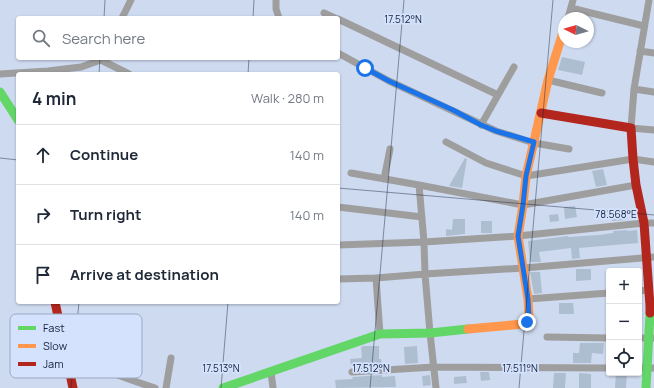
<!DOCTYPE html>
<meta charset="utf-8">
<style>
body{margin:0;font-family:Manrope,sans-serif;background:#f2f2f3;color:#1f2937}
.controls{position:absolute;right:12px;bottom:12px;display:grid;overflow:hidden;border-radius:4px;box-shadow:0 1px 3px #0004}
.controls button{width:36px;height:36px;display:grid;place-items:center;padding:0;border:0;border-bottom:1px solid #e0e1e3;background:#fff;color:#1f2937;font:20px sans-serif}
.compass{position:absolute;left:558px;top:12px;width:36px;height:36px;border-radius:50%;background:#fff;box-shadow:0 1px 3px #0004;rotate:275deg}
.stop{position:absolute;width:12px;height:12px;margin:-9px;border:3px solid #1a73e8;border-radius:50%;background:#fff}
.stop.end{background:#1a73e8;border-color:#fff;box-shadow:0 1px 4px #0008}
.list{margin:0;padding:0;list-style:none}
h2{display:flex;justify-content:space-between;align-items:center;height:52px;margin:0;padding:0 16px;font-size:17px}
h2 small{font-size:13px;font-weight:400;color:#747a83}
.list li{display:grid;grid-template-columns:26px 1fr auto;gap:12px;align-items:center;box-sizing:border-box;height:60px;padding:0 16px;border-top:1px solid #e0e1e3}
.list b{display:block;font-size:15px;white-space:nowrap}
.list em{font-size:13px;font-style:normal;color:#747a83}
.icon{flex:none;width:22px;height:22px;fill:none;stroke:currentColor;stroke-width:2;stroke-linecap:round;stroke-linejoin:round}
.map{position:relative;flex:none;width:654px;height:388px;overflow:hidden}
.search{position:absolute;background:#fff;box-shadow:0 1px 3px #0004;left:16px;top:16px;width:324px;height:44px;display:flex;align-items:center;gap:10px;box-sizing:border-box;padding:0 14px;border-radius:4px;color:#747a83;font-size:15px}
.panel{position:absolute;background:#fff;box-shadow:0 1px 3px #0004;left:16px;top:72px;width:324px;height:232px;border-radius:4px}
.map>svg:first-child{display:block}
.building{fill:#aebed1}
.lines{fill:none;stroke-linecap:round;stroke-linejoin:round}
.street{stroke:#9f9e9e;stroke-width:7}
.fast{stroke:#63d668;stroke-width:9}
.slow{stroke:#ff974d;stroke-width:9}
.jam{stroke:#b3261e;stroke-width:9}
.route{stroke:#1a73e8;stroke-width:5}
.ticks{fill:none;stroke:#17233c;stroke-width:1;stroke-opacity:0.45}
.key{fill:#d4e2fe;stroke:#9ba9c4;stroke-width:1}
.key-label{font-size:11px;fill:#17233c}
.ticks-label{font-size:10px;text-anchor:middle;fill:#17233c;stroke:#d4e2fe;stroke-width:3.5;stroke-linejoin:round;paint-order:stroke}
</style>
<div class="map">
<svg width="654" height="388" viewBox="0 0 654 388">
<rect width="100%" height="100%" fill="#cedaf0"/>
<path class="building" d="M562 57 585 62 582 75 558 70Z
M465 158 467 159 462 188 449 186Z
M603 169 607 185 596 187 592 171Z
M575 206 577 217 565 219 564 207Z
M625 210 626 220 612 221 611 212Z
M558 214 559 221 550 222 549 215Z
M453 219H465V234L446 236V229L452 230Z
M481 221H492V233H481Z
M627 230V231L637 230 638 243 579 248 580 258 572 259 571 248 539 252 541 262H530L528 241 568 236V237L599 235 613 233V231Z
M576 269H591V280L576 281Z
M530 272H540L542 293 534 294Z
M559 303H573L574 314H559Z
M580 343H604L603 354 592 353 591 363H573V353H579Z
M364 346H379V359H381L382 365 351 367 350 359 362 358 361 347Z
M417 346 418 363 405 364 404 347Z
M480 372H489L490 380 481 381Z
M554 373H566L565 388H553Z
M579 373 591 374V388H579Z
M616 373 627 374 626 388H615Z
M382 375V377L395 376 396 387 336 388 335 380 353 379 352 377Z
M430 375 431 385 423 386 422 376Z
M466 376 467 383 454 384V377Z"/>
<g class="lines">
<path class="street" d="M276 0V9L279 18
M649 0 634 89 631 128 654 130
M571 8 644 26
M324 13 335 18
M122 18 131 0
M568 18 573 0
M338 19 498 95
M640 51 654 53
M338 53 389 81 496 131 534 143 569 149
M101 60 129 74
M0 74 48 71 81 67 101 60 102 58
M548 80 602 93
M634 89 654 92
M481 125 514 67
M446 142 486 163 526 176 633 159 654 162
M351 173 419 185 523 205 636 185
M384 179 390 149
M419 185 424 242 425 274 430 333 436 388
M338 207 422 217
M338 245 424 242 518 236 644 223H654
M338 279 376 278
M639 291 648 290
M528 299 609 293
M380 334 376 278 425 274 524 268 654 257
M547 337 609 338
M639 338H654
M67 357 137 382 155 388
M639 368H654
M271 372 273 388
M352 372 434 367 609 368
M166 388 171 358"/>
<path class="fast" d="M0 92 18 120
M223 388 380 334 430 333 468 329
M646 388 650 313"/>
<path class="slow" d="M468 329 523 324 527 322 529 317 528 299 518 236 523 205 526 176 548 80 564 29"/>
<path class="jam" d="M541 113 631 128 633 159 636 185 644 223 650 306V313
M55 302 73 388"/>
</g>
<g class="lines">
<path class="route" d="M365 68 389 81 453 110 481 125 496 131 534 142 526 176 523 205 518 236 528 299 529 318 527 322"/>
</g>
<path class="ticks" d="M104 18 105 0M253 18 254 0M99 74 100 58M248 74 249 58M0 158 18 160M338 188 654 215M71 388 79 302M221 388 228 302M370 388 404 0M519 388 553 0"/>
<rect x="10" y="314" width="132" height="64" rx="6" class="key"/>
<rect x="18" y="326" width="18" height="4" fill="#63d668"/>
<rect x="18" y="344" width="18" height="4" fill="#ff974d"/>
<rect x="18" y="362" width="18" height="4" fill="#b3261e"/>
<g class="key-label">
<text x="43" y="332">Fast</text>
<text x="43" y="350">Slow</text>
<text x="43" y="368">Jam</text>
</g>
<g class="ticks-label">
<text x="403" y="23">17.512°N</text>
<text x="616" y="218">78.568°E</text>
<text x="221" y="372">17.513°N</text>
<text x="371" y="372">17.512°N</text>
<text x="520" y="372">17.511°N</text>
</g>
</svg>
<div class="controls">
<button>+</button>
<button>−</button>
<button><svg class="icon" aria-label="locate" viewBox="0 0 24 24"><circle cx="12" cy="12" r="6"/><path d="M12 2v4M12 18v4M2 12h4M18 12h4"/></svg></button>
</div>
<svg class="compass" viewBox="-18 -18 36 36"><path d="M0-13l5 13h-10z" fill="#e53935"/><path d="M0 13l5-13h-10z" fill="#747a83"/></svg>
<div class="stop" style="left:365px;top:68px"></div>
<div class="stop end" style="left:527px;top:322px"></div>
<div class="search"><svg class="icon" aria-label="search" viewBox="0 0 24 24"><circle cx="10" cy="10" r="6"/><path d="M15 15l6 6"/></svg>Search here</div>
<section class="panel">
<h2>4 min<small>Walk · 280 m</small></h2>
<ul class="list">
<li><svg class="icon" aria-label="ahead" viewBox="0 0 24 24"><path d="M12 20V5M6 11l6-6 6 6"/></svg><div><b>Continue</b></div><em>140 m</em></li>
<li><svg class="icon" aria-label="right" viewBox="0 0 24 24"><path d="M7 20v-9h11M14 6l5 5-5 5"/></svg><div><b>Turn right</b></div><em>140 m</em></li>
<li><svg class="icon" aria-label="arrive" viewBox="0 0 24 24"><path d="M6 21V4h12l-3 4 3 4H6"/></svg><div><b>Arrive at destination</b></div></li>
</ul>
</section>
</div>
